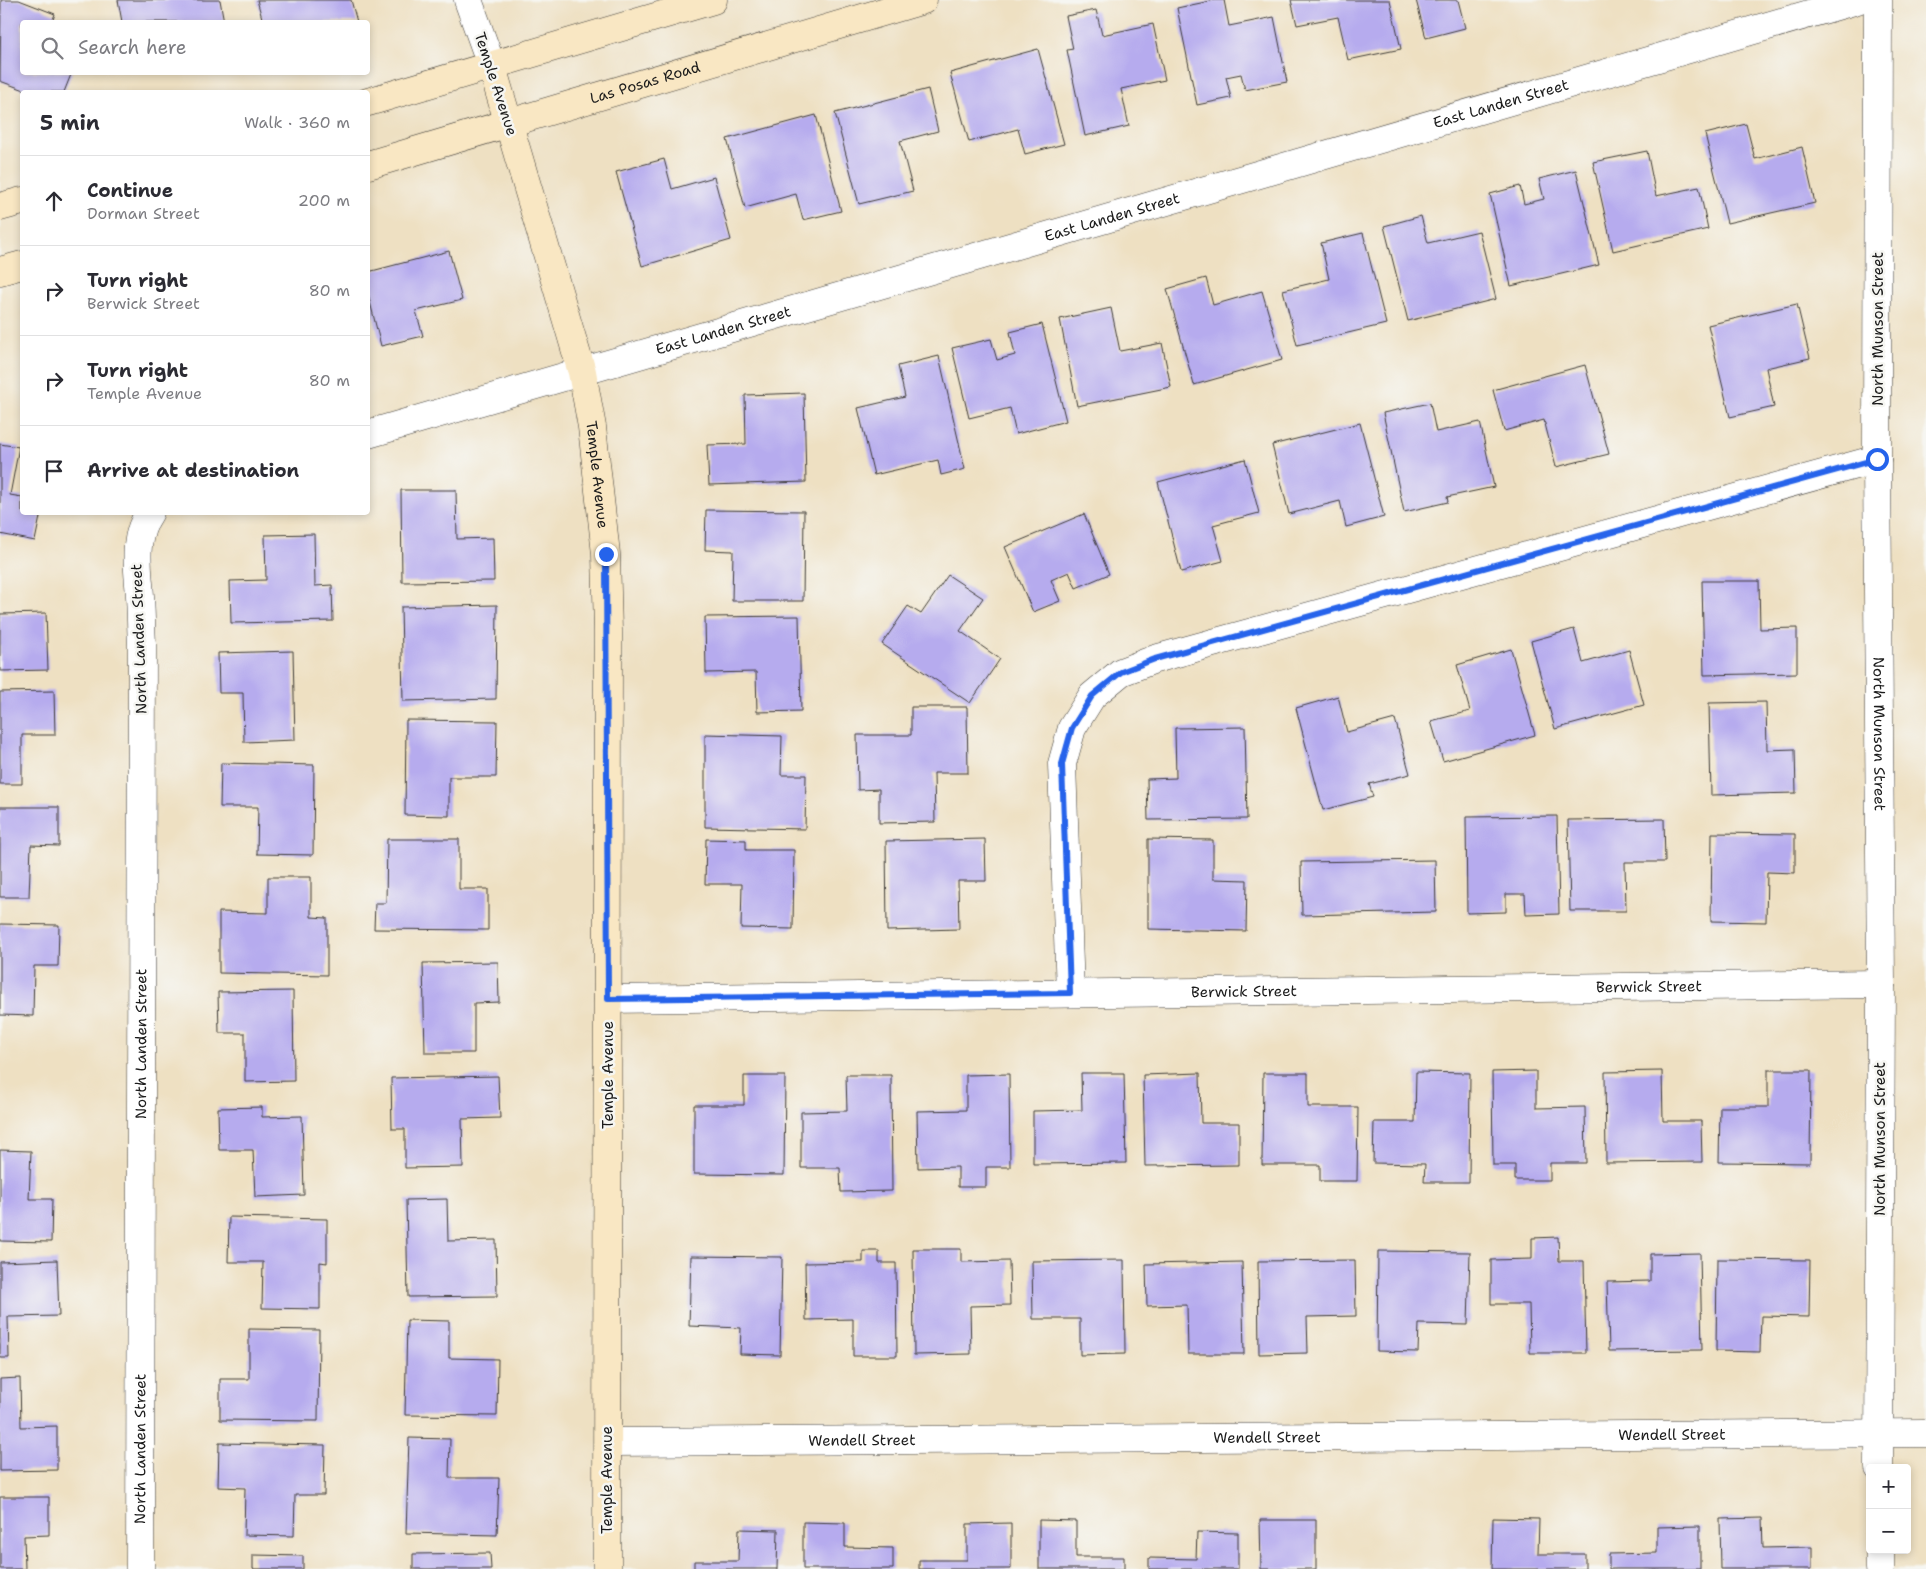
<!DOCTYPE html>
<meta charset="utf-8">
<style>
body{margin:0;font-family:"Shantell Sans",sans-serif;background:#f2f2f3;color:#2b2b33}
.controls{position:absolute;right:15px;bottom:15px;display:grid;overflow:hidden;border-radius:5px;box-shadow:0 2px 8px #0003}
.controls button{width:45px;height:45px;display:grid;place-items:center;padding:0;border:0;border-bottom:1px solid #e1e1e2;background:#fff;color:#2b2b33;font:25px sans-serif}
.stop{position:absolute;width:15px;height:15px;margin:-11px;border:4px solid #2563eb;border-radius:50%;background:#fff}
.stop.end{background:#2563eb;border-color:#fff;box-shadow:0 1px 5px #0008}
.list{margin:0;padding:0;list-style:none}
h2{display:flex;justify-content:space-between;align-items:center;height:65px;margin:0;padding:0 20px;font-size:21px}
h2 small{font-size:16px;font-weight:400;color:#7c7c81}
.list li{display:grid;grid-template-columns:32px 1fr auto;gap:15px;align-items:center;box-sizing:border-box;height:90px;padding:0 20px;border-top:1px solid #e1e1e2}
.list b{display:block;font-size:19px;white-space:nowrap}
.list p{margin:0;font-size:16px;white-space:nowrap;color:#7c7c81}
.list em{font-size:16px;font-style:normal;color:#7c7c81}
.icon{flex:none;width:28px;height:28px;fill:none;stroke:currentColor;stroke-width:2;stroke-linecap:round;stroke-linejoin:round}
.map{position:relative;flex:none;width:1926px;height:1569px;overflow:hidden}
.search{position:absolute;background:#fff;box-shadow:0 2px 8px #0003;left:20px;top:20px;width:350px;height:55px;display:flex;align-items:center;gap:12px;box-sizing:border-box;padding:0 18px;border-radius:5px;color:#7c7c81;font-size:19px}
.panel{position:absolute;background:#fff;box-shadow:0 2px 8px #0003;left:20px;top:90px;width:350px;height:425px;border-radius:5px}
.map>svg:first-child{display:block}
.building{fill:#b6abee}
.lines{fill:none;stroke-linecap:round;stroke-linejoin:round}
.street-casing{stroke:#3c3935;stroke-width:29}
.secondary-casing{stroke:#3c3935;stroke-width:29}
.street{stroke:#fff;stroke-width:28}
.secondary{stroke:#f9e7c3;stroke-width:28}
.route{stroke:#2563eb;stroke-width:6}
.labels{text-anchor:middle;stroke-width:5;stroke-linejoin:round;paint-order:stroke}
.street-label{font-size:15px;fill:#1c1c1c;stroke:#f6f6f2}
</style>
<div class="map">
<svg width="1926" height="1569" viewBox="0 0 1926 1569">
<rect width="100%" height="100%" fill="#f6f6f2"/>
<filter id="ink" filterUnits="userSpaceOnUse"><feTurbulence type="fractalNoise" baseFrequency=".02" numOctaves="2"/><feDisplacementMap in="SourceGraphic" scale="10" xChannelSelector="R" yChannelSelector="G"/><feConvolveMatrix kernelMatrix="1 2 1 2 8 2 1 2 1" color-interpolation-filters="sRGB"/></filter>
<filter id="wash" filterUnits="userSpaceOnUse"><feTurbulence type="fractalNoise" baseFrequency=".0096" numOctaves="4" result="noise"/><feDisplacementMap in="SourceGraphic" scale="20" xChannelSelector="R" yChannelSelector="G"/><feGaussianBlur stdDeviation="1.12" result="paint"/><feColorMatrix in="noise" values="0 0 0 0 0 0 0 0 0 0 0 0 0 0 0 0 0 1.4 0 .05"/><feComposite in="paint" operator="in"/></filter>
<g filter="url(#wash)">
<rect width="100%" height="100%" fill="#eee0c2"/>
<g id="blocks">
<path class="building" d="M1 0H19L55 14 52 22H22V72H72L64 92H30L0 81Z
M118 0H220L224 22H122Z
M257 0H351L357 22H263Z
M1215 0H1224L1229 26 1274 17 1287 82 1245 90 1241 74 1226 77 1231 98 1197 105 1177 8Z
M1291 0H1390L1401 49 1348 60 1338 17 1297 25Z
M1416 0H1458L1465 28 1426 38Z
M1096 10 1102 35 1153 24 1165 80 1121 89 1129 126 1085 136 1067 50 1073 49 1066 16Z
M1038 49 1064 144 1025 154 1018 129 969 142 950 73Z
M928 89 938 131 900 141 913 191 859 204 835 113Z
M816 115 841 211 803 220 796 194 745 208 727 139Z
M1746 124 1755 159 1802 147 1815 203 1727 223 1705 134Z
M1647 151 1656 196 1699 187 1708 229 1613 251 1593 162Z
M664 159 672 189 714 177 731 240 642 266 616 172Z
M1576 170 1599 265 1511 286 1490 194 1520 186 1524 204 1544 199 1539 179Z
M1421 216 1428 243 1479 231 1496 299 1408 321 1384 226Z
M1363 233 1386 324 1297 345 1283 290 1329 279 1321 243Z
M449 251 462 300 416 311 423 336 381 346 368 294V272Z
M1206 278 1213 305 1262 291 1282 360 1194 385 1167 289Z
M1797 304 1810 358 1766 368 1774 407 1730 417 1708 325Z
M1111 308 1120 351 1162 343 1171 387 1077 406 1060 319Z
M1042 324 1066 421 1016 434 1010 408 969 418 952 348 991 339 997 360 1015 355 1010 332Z
M939 356 965 469 941 475 938 460 874 475 858 408 905 397 898 366Z
M1585 365 1609 454 1556 467 1544 420 1504 431 1493 390Z
M804 393 806 482 709 485 707 445 746 444 745 395Z
M1430 403 1436 432 1480 422 1494 487 1447 497 1448 502 1404 512 1383 413Z
M1360 423 1384 517 1346 527 1340 501 1289 514 1272 445Z
M0 444 19 447 10 495 22 497V512H41L35 541 0 534Z
M1245 459 1259 513 1213 525 1223 561 1181 572 1158 482Z
M401 490H456L457 539 493 538 494 581 402 582Z
M706 510 804 511 803 601H732L733 551 705 550Z
M1084 514 1109 574 1076 588 1069 572 1051 580 1060 601 1033 612 1005 547Z
M314 534 315 586 332 585 333 621 231 623 230 581 266 580 265 535Z
M948 575 983 598 960 631 1000 659 970 703 882 644 908 606 921 614Z
M1702 581H1759L1760 629 1797 628V673L1704 675Z
M497 605 496 699 403 701 401 607Z
M46 613 48 670 0 671V614Z
M799 616 801 711 757 712 756 672 706 673 705 617Z
M1574 629 1583 663 1629 650 1644 705 1555 729 1531 641Z
M1511 649 1535 735 1443 761 1431 721 1470 711 1457 665Z
M293 651 295 740 244 742 243 693H219L218 653Z
M54 691 55 735H22V784H0V692Z
M1338 696 1347 732 1395 719 1410 774 1369 784 1373 797 1323 810 1296 708Z
M1766 702 1767 750 1795 749 1796 793 1711 795 1709 703Z
M911 707H967L968 773H934L935 822 879 823V789L858 790 857 735H911Z
M406 720 497 721 496 777H449V816L405 815Z
M1245 727 1247 819 1148 820 1147 779 1176 778 1175 728Z
M705 734 782 736 781 775H806L805 829 705 827Z
M221 763 314 765 313 855 257 854 258 807H220Z
M0 807H59V846L31 845 29 897H0Z
M1557 816 1559 914 1526 915 1525 894H1506V912L1467 913 1466 817Z
M1664 819 1665 862H1625L1626 911H1570L1568 820Z
M1712 833 1795 834V873L1767 872 1766 922 1711 921Z
M387 839H459V889H488V930L374 929 375 903H386Z
M706 839 746 840V850H794L793 929 741 928 742 884H705Z
M985 839 986 881H958L959 929 887 931 886 841Z
M1148 839 1213 840V879L1247 880 1246 931 1148 929Z
M1435 860 1436 912 1302 915 1301 862Z
M268 877H311V917L327 918V975L219 973V912L268 913Z
M0 924 59 925 58 966H34L33 1016 0 1015Z
M498 962 499 1002 474 1003V1053H425L423 963Z
M293 991 294 1081 245 1082V1033H219L218 992Z
M1768 1070H1811L1810 1163 1719 1162 1720 1107H1768Z
M1536 1071V1108L1585 1107 1586 1163H1550V1180H1515V1165H1493L1492 1072Z
M1662 1071 1663 1121H1701L1702 1162 1606 1163 1605 1072Z
M1416 1072 1470 1073 1469 1182H1424L1425 1164 1373 1163 1374 1122H1415Z
M1081 1073H1124L1126 1163 1033 1164V1111L1082 1110Z
M1200 1073 1201 1123H1239V1165L1145 1166 1143 1075Z
M1263 1073H1308V1107H1358L1357 1181H1320V1165H1262Z
M1009 1074 1010 1167H986V1187H958V1167L918 1168 917 1111 966 1110V1075Z
M846 1075H891L892 1191 841 1192 840 1168H801V1112L847 1111Z
M498 1076 500 1118 462 1119 463 1167 405 1168V1129H392L391 1078Z
M744 1076H785L784 1175 694 1174V1105H744Z
M262 1107V1117L302 1116 304 1195 255 1197 253 1150H219L218 1108Z
M0 1150 31 1151 29 1199H52L51 1242 0 1241Z
M447 1199 448 1241 496 1240 497 1296 408 1297 406 1200Z
M229 1217 327 1219V1263L320 1262V1309L262 1308 263 1262H228Z
M1558 1237 1559 1261H1584L1586 1353H1530L1529 1304H1491V1260L1532 1259V1238Z
M913 1249H961V1262L1009 1261 1010 1305 970 1306 971 1354 914 1355Z
M863 1251H879V1263H896L897 1356H853V1319L806 1320 805 1263 863 1262Z
M1378 1251 1470 1252 1468 1325 1419 1324 1418 1352 1377 1351Z
M1700 1253 1702 1350 1609 1351 1607 1282 1650 1281V1254Z
M691 1256 782 1257 780 1355 740 1354 741 1328 689 1326Z
M1717 1259 1810 1260 1809 1317 1761 1316 1760 1352 1716 1351Z
M57 1260 59 1316 8 1317 9 1358H0V1262Z
M1124 1260 1125 1354 1080 1355V1319H1033L1032 1261Z
M1355 1260 1356 1316 1307 1317 1308 1353 1259 1354 1258 1261Z
M1242 1262 1244 1354H1188L1187 1305 1147 1306 1146 1264Z
M407 1320 449 1321V1358L498 1359 497 1416 405 1415Z
M249 1329 319 1330 318 1421 220 1420V1379H249Z
M20 1378 21 1427 57 1426V1470L0 1471V1379Z
M409 1438 450 1439 449 1478H499L497 1535 406 1533Z
M219 1443 325 1445 324 1495H295L294 1536 244 1535 245 1488 218 1487Z
M0 1497H49V1535L24 1536 25 1569H0Z
M1493 1518 1539 1519 1538 1554H1585V1569H1492Z
M1762 1518 1763 1548 1812 1547V1569H1721L1720 1519Z
M1039 1520 1076 1521V1557H1124V1569H1039Z
M1260 1520H1316V1569H1261Z
M803 1522 845 1523V1547L893 1548V1569H803Z
M1011 1523V1569H919V1560H967V1524Z
M1700 1526V1569H1609V1554L1657 1553V1527Z
M739 1529 778 1530 777 1569H694V1561H738Z
M1197 1532 1238 1533V1569H1149V1558L1196 1559Z
M490 1553 491 1569H413V1554Z
M253 1555 303 1556V1569H253Z"/>
</g>
</g>
<g filter="url(#ink)">
<use href="#blocks" fill-opacity="0" stroke="#3c3935" stroke-width="1"/>
<g class="lines">
<defs>
<g id="street">
<path d="M468 0 492 67"/>
<path id="s1" d="M1878 0 1877 459 1881 984 1879 1468"/>
<path id="s2" d="M368 434 1857 0"/>
<path d="M1070 993 1062 764 1072 728 1092 696 1121 672 1155 659 1877 459"/>
<path id="s3" d="M608 999 1881 984"/>
<path id="s4" d="M608 1442 1926 1433"/>
<path d="M1880 1550V1569"/>
<path id="s5" d="M140 1569 142 644C141 628 141 612 140 596 138 567 132 538 150 512"/>
</g>
<g id="secondary">
<path id="s6" d="M492 67 582 372 592 427 606 554 608 631 607 1569"/>
<path d="M368 102 713 0"/>
<path id="s7" d="M368 165 923 0"/>
<path d="M0 207 22 201"/>
<path d="M0 271 22 265"/>
</g>
</defs>
<use href="#street" class="street-casing"/>
<use href="#secondary" class="secondary-casing"/>
<use href="#street" class="street"/>
<use href="#secondary" class="secondary"/>
</g>
</g>
<g class="lines" filter="url(#ink)">
<path class="route" d="M606 554 608 999 1070 993 1062 764 1072 728 1092 696 1121 672 1155 659 1877 459"/>
</g>
<g class="labels">
<g class="street-label">
<text dy="5" stroke="none"><textPath href="#s7" startOffset="289">Las Posas Road</textPath></text>
<text transform="translate(496 84) rotate(72)" y="5">Temple Avenue</text>
<text dy="5" stroke="none"><textPath href="#s2" startOffset="1180">East Landen Street</textPath></text>
<text dy="5" stroke="none"><textPath href="#s2" startOffset="775">East Landen Street</textPath></text>
<text transform="translate(1878 329) rotate(-90)" y="5">North Munson Street</text>
<text dy="5" stroke="none"><textPath href="#s2" startOffset="370">East Landen Street</textPath></text>
<text dy="5" stroke="none"><textPath href="#s6" startOffset="422">Temple Avenue</textPath></text>
<text transform="translate(139 639) rotate(-92)" y="5">North Landen Street</text>
<text dy="5" stroke="none"><textPath href="#s1" startOffset="734">North Munson Street</textPath></text>
<text dy="5" stroke="none"><textPath href="#s3" startOffset="1041">Berwick Street</textPath></text>
<text dy="5" stroke="none"><textPath href="#s3" startOffset="636">Berwick Street</textPath></text>
<text dy="5" stroke="none"><textPath href="#s5" startOffset="525">North Landen Street</textPath></text>
<text transform="translate(608 1075) rotate(-90)" y="5">Temple Avenue</text>
<text transform="translate(1880 1139) rotate(-90)" y="5">North Munson Street</text>
<text dy="5" stroke="none"><textPath href="#s4" startOffset="1064">Wendell Street</textPath></text>
<text dy="5" stroke="none"><textPath href="#s4" startOffset="659">Wendell Street</textPath></text>
<text dy="5" stroke="none"><textPath href="#s4" startOffset="254">Wendell Street</textPath></text>
<text dy="5" stroke="none"><textPath href="#s5" startOffset="120">North Landen Street</textPath></text>
<text transform="translate(607 1480) rotate(-90)" y="5">Temple Avenue</text>
</g>
</g>
</svg>
<div class="controls">
<button>+</button>
<button>−</button>
</div>
<div class="stop" style="left:1877px;top:459px"></div>
<div class="stop end" style="left:606px;top:554px"></div>
<div class="search"><svg class="icon" aria-label="search" viewBox="0 0 24 24"><circle cx="10" cy="10" r="6"/><path d="M15 15l6 6"/></svg>Search here</div>
<section class="panel">
<h2>5 min<small>Walk · 360 m</small></h2>
<ul class="list">
<li><svg class="icon" aria-label="ahead" viewBox="0 0 24 24"><path d="M12 20V5M6 11l6-6 6 6"/></svg><div><b>Continue</b><p>Dorman Street</p></div><em>200 m</em></li>
<li><svg class="icon" aria-label="right" viewBox="0 0 24 24"><path d="M7 20v-9h11M14 6l5 5-5 5"/></svg><div><b>Turn right</b><p>Berwick Street</p></div><em>80 m</em></li>
<li><svg class="icon" aria-label="right" viewBox="0 0 24 24"><path d="M7 20v-9h11M14 6l5 5-5 5"/></svg><div><b>Turn right</b><p>Temple Avenue</p></div><em>80 m</em></li>
<li><svg class="icon" aria-label="arrive" viewBox="0 0 24 24"><path d="M6 21V4h12l-3 4 3 4H6"/></svg><div><b>Arrive at destination</b></div></li>
</ul>
</section>
</div>
